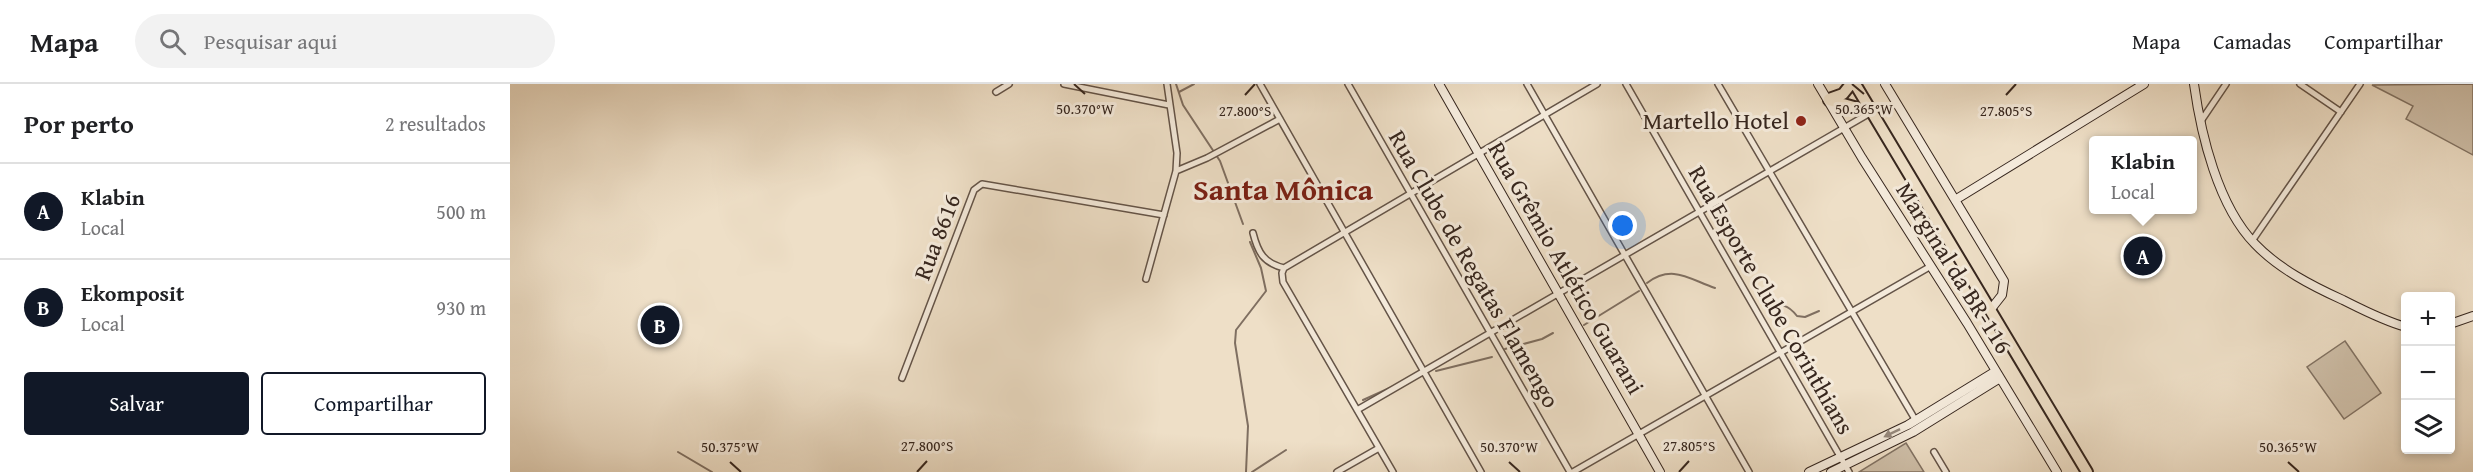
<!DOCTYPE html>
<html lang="pt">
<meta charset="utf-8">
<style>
body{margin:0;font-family:"Gentium Book Plus",serif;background:#f2f2f2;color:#202124}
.controls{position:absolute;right:18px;bottom:18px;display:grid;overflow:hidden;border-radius:6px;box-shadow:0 3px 9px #0003}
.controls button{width:54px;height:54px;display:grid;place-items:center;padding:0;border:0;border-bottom:2px solid #e0e0e0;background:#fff;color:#202124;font:30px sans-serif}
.you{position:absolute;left:1113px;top:142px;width:21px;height:21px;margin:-15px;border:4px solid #fff;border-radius:50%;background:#1a73e8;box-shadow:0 0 0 9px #1a73e833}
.badge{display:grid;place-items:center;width:39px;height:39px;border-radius:50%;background:#111827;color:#fff;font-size:20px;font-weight:700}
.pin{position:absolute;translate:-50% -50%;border:3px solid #fff;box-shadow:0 2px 6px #0006}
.popup{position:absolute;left:1579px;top:52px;width:108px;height:78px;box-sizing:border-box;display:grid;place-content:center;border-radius:6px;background:#fff;filter:drop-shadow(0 2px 4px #0005);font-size:20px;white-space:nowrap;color:#757577}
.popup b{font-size:22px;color:#202124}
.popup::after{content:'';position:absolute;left:50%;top:100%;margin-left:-12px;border:12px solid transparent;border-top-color:#fff}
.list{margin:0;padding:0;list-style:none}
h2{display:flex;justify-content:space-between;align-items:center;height:78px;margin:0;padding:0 24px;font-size:26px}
h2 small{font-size:20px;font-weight:400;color:#757577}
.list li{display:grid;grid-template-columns:39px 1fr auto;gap:18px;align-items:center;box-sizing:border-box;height:96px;padding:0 24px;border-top:2px solid #e0e0e0}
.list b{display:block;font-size:22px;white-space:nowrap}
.list p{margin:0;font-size:20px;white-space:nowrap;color:#757577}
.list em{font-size:20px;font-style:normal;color:#757577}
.actions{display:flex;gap:12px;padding:18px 24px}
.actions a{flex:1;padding:14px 0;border:2px solid #111827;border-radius:6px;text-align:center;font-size:21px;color:#111827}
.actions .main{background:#111827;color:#fff}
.icon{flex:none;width:33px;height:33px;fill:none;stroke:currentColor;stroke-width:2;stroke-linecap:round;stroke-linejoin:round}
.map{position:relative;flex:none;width:1963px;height:388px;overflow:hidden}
header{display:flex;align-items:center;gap:36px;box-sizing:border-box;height:84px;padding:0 30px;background:#fff;border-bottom:2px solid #e0e0e0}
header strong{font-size:28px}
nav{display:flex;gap:33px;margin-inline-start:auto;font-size:21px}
.search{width:420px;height:54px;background:#f2f2f2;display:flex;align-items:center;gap:15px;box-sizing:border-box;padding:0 21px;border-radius:33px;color:#757577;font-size:22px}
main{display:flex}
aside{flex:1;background:#fff}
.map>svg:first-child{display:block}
.green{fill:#cfc0aa;stroke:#827364;stroke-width:1.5}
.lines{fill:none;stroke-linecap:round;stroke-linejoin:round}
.stream{stroke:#7f6f61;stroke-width:2}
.street-casing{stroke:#645448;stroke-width:8}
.secondary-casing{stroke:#36261e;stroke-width:10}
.highway-casing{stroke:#36261e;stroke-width:14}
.street{stroke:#f4eadb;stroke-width:5}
.secondary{stroke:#f4eadb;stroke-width:8}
.highway{stroke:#eedfc7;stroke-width:10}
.oneway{fill:#95887c}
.ticks{fill:none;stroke:#36261e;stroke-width:2}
.poi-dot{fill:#8f2418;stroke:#f4eadb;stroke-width:2}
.labels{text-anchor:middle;stroke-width:6;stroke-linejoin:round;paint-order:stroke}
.poi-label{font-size:24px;fill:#36261e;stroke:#f4eadb;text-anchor:end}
.street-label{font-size:24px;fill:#36261e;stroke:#f4eadb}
.district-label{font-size:30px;font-weight:bold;fill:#7a1f14;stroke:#f4eadb}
.ticks-label{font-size:15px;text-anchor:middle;fill:#36261e;stroke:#f4eadb;stroke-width:6;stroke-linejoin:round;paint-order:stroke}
</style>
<header>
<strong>Mapa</strong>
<div class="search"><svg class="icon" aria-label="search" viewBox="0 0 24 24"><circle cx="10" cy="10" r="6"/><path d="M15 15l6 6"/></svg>Pesquisar aqui</div>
<nav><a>Mapa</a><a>Camadas</a><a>Compartilhar</a></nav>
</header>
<main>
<aside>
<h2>Por perto<small>2 resultados</small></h2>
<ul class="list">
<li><span class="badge">A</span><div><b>Klabin</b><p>Local</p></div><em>500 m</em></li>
<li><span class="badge">B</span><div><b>Ekomposit</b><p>Local</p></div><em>930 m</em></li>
</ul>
<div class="actions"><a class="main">Salvar</a><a>Compartilhar</a></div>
</aside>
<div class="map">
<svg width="1963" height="388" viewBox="0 0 1963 388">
<rect width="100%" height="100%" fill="#eedfc7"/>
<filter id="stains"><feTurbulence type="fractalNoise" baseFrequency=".00333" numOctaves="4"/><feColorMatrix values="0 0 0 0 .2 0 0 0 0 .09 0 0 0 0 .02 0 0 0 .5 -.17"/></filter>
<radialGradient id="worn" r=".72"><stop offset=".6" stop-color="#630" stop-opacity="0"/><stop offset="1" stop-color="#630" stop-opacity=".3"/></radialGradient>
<path class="green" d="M1963 0V71L1896 35 1903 22 1862 1Z
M1835 257 1871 309 1834 335 1797 283Z
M1396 359 1414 388H1349Z"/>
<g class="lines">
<path class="stream" d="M666 0 673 21 710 77 733 140
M669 8 684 0
M1137 199C1162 180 1179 195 1205 204
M1254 223C1270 221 1276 218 1287 232L1295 233 1309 227
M1074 241 1129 207
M995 265 1032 255 1043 249
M926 287 982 273
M853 316 884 302
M168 368 202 388
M736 388 738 342 725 259 726 246 756 207 751 184 740 158
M742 388 776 366"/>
<defs>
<path id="street" d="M554 0 659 21
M750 0 971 388
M838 0 1060 388
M1017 0 1239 388
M1116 0 1339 388
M1208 0 1406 337
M1790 0 1831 28
M486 8 499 0
M1691 37 1716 0
M666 87 697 74 770 35
M743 149C748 169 754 179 774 184
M1742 157 1850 0
M774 184 1087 0
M774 184 772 189 773 198 883 388
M636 195 666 87 667 69 657 0
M392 294 464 106 472 100 654 131
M847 326 1360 29
M1424 368 1436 388
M827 388 869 364
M1063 388 1421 182"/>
<path id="secondary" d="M929 0 1150 388
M1308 0 1352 74 1457 239 1547 388
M1375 0 1494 197 1492 211 1481 225
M1684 0C1691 51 1708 122 1745 160 1769 185 1802 202 1833 216 1853 226 1874 237 1896 243
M1445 116 1634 0
M1940 240 1963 232
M1299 388 1398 341 1486 287
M1321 388 1403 348 1490 294"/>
<path id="highway" d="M1345 0 1577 388
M1319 15 1333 10 1341 0
M1319 16 1362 28"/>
</defs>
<use href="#street" class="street-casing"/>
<use href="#secondary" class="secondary-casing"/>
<use href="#highway" class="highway-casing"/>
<use href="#street" class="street"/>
<use href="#secondary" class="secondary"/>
<use href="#highway" class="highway"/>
</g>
<defs><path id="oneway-solid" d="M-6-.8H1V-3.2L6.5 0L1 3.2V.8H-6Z" transform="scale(1.5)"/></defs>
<use class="oneway" href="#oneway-solid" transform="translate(1382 349) rotate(154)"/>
<path class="ticks" d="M564 0 575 10M1342 0 1354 10M735 11 745 0M1496 11 1506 0M220 378 231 388M999 378 1010 388M1778 378 1789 388M407 388 417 377M1169 388 1179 377"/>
<circle class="poi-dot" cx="1291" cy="37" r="6"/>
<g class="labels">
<g class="poi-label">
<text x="1279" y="45">Martello Hotel</text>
</g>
<g class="street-label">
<text transform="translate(427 153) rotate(-69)" y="8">Rua 8616</text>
<text transform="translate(1056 184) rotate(60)" y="8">Rua Grêmio Atlético Guarani</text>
<text transform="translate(1444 184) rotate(58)" y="8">Marginal da BR-116</text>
<text transform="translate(964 185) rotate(60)" y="8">Rua Clube de Regatas Flamengo</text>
<text transform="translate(1261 216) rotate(60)" y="8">Rua Esporte Clube Corinthians</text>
</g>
<g class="district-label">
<text x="773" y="116">Santa Mônica</text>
</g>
</g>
<g class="ticks-label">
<text x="575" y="30">50.370°W</text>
<text x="1354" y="30">50.365°W</text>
<text x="735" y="32">27.800°S</text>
<text x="1496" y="32">27.805°S</text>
<text x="417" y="367">27.800°S</text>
<text x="1179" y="367">27.805°S</text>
<text x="220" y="368">50.375°W</text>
<text x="999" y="368">50.370°W</text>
<text x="1778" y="368">50.365°W</text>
</g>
<rect width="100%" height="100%" filter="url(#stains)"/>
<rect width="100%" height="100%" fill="url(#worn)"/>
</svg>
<div class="controls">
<button>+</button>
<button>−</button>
<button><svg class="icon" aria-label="layers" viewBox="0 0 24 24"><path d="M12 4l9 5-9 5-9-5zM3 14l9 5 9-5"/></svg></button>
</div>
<div class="you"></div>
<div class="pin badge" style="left:1633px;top:172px">A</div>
<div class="popup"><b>Klabin</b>Local</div>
<div class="pin badge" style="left:150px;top:241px">B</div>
</div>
</main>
